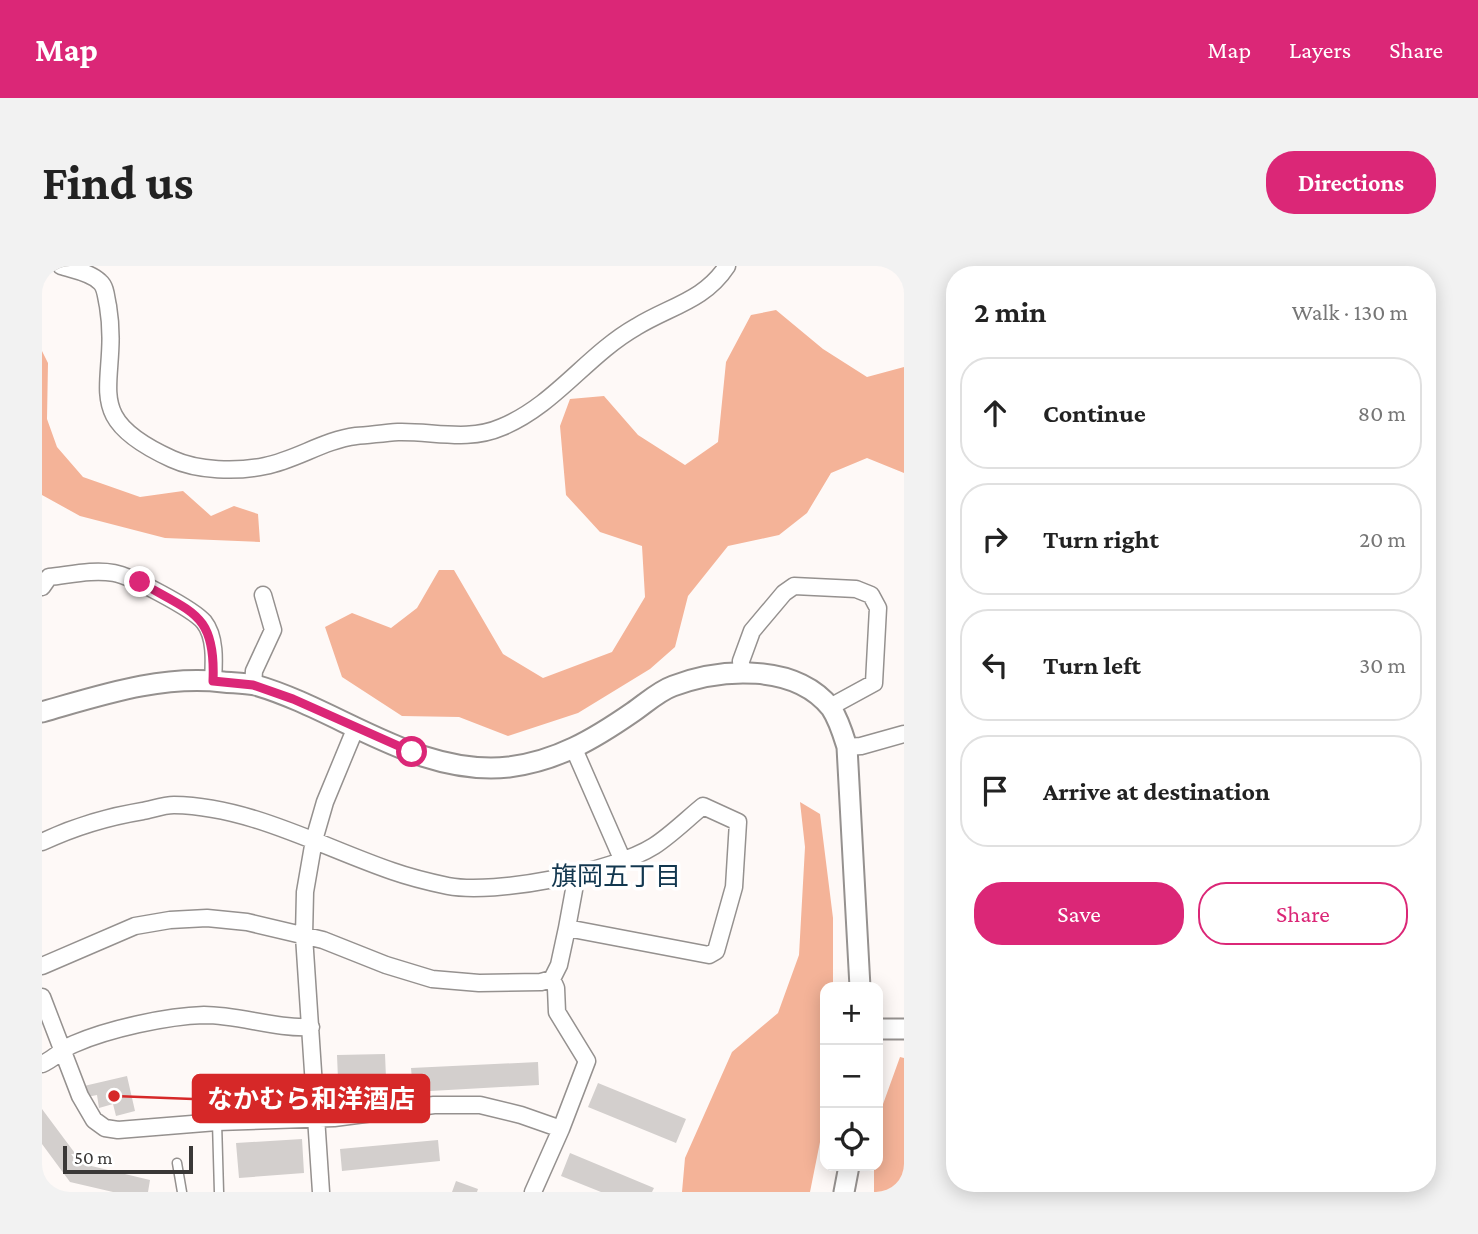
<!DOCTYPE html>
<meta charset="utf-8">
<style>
body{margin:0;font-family:"Crimson Pro","Noto Sans JP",serif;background:#f2f2f2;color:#222}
.controls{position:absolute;right:21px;bottom:21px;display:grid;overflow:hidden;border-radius:14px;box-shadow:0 4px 18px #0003}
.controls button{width:63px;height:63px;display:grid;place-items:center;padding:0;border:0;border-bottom:2px solid #e0e0e0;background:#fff;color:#222;font:35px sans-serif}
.scale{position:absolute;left:21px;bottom:18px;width:130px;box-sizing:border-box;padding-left:7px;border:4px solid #3a3837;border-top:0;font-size:19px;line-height:24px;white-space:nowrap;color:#3a3837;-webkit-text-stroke:5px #fff;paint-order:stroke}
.stop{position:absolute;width:21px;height:21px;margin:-16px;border:5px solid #db2777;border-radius:50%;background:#fff}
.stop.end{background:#db2777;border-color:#fff;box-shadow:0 2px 7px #0008}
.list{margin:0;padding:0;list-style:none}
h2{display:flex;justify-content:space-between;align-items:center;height:91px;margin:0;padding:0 28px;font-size:30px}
h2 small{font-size:23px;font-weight:400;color:#767676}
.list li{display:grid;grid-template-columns:46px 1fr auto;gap:21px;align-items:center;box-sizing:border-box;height:112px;margin:0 14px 14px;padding:0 14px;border:2px solid #e0e0e0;border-radius:28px}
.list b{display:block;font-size:26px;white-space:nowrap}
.list em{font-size:23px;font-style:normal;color:#767676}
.actions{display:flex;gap:14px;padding:21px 28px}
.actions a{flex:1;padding:16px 0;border:2px solid #db2777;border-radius:28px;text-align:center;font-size:24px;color:#db2777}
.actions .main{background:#db2777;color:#fff}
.icon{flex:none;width:38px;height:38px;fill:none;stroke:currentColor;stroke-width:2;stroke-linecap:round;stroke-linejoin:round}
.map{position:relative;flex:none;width:862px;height:926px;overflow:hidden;border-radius:28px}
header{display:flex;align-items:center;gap:42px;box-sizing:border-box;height:98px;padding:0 35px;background:#db2777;color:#fff}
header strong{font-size:33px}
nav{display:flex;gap:38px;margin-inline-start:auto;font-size:24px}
.intro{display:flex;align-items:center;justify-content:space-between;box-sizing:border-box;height:168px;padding:0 42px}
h1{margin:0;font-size:49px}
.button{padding:18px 32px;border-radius:28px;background:#db2777;color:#fff;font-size:24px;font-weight:700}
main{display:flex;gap:42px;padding:0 42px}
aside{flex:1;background:#fff;border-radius:28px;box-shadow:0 4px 18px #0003}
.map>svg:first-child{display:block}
.forest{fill:#f4b398}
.building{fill:#d3cfcd}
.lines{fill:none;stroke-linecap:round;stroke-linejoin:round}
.service-casing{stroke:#95918f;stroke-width:11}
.minor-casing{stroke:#95918f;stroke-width:19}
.tertiary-casing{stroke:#95918f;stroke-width:23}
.service{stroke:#fff;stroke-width:8}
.minor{stroke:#fff;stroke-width:16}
.tertiary{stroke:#fff;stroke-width:19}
.route{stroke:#db2777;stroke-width:9}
.labels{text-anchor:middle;stroke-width:7;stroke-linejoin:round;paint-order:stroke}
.neighbourhood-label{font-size:26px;fill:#12374f;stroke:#fff}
.leader{fill:none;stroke:#d62828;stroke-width:2.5}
.callout-dot{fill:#d62828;stroke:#fff;stroke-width:2.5}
.callout{fill:#d62828;stroke:#d62828;stroke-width:2.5}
.callout-label{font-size:26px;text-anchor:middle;font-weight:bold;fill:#fff}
</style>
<header>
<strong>Map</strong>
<nav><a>Map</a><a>Layers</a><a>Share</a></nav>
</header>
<div class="intro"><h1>Find us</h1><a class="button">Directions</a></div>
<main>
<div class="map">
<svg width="862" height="926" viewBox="0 0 862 926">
<rect width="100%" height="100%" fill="#fef9f7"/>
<path class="forest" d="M734 44 781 83 825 111 862 101V207L825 192 789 207 765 247 737 269 686 280 646 330 633 381 608 403 536 447 466 470 417 451 360 450 300 411 283 361 310 347 349 362 375 342 397 304H412L461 388 501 412 570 386 603 331 600 280 558 266 524 229 518 160 528 133 562 130 596 169 643 199 676 176 684 96 709 49Z
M0 85 6 97 5 153 15 181 41 211 98 231 141 225 169 250 192 240 216 248 218 276 123 272 38 250 0 229Z
M758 536 778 548 791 652V721H783V851L768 926H640L643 892 690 786 736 747 757 689 763 581Z
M858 791 862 792V926H832V900H836V852Z"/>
<path class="building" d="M343 788 344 812 296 813 295 789Z
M496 796 497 819 371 826 369 802Z
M85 810 93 845 74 850 71 838 57 842 55 829 45 831 42 820Z
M556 817 644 853 634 877 546 841Z
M0 843 41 898 108 914 106 926H71L28 916 0 878Z
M260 873 262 907 197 912 194 877Z
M396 874 398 895 300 905 298 883Z
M528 887 612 922 610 926H559L519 910Z
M414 915 436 923 435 926H410Z"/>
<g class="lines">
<defs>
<path id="service" d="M175 856 177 926
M135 897 140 926"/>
<path id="minor" d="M19 0C31 4 48 6 58 16 64 21 64 32 66 40 79 119 33 149 130 193 156 205 195 206 223 200 254 194 282 174 314 170 327 169 342 167 356 166 391 165 426 176 460 161 513 139 545 89 594 61 628 40 662 35 685 0
M0 321 7 311C27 309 51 303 72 307 89 310 151 343 162 356 174 371 172 397 171 415
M700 406 699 395 710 365 742 327 752 320 814 323 829 329 836 342 832 417 788 441
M211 419 212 405 231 364 221 329
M805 481 819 480 862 468
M532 483 581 595
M0 576C34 560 64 551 101 545 111 543 122 539 132 539 207 540 280 581 350 605 367 611 387 616 406 620 453 629 571 606 612 580 629 569 645 553 661 540L696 556 692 621 674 685 667 689 525 662 517 699 510 713 499 716 437 717 390 713 344 699 281 674 205 656 165 652 128 654 93 660 0 700
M525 662 532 624 530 609
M510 713 514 722 515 746 545 795 519 863
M0 731 38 830 52 854 63 862 76 864 175 856 292 852 392 839H438L479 849 519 863 491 926
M0 798C12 793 20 783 32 778 66 763 125 750 162 749 198 749 233 763 269 761
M279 926 262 670 263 626 272 574 283 536 314 461"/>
<path id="tertiary" d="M0 446C60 429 118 409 181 416 192 417 203 417 213 419 297 443 375 511 467 501 515 495 552 473 591 446 604 437 617 425 631 420 679 402 753 397 789 442 797 454 801 468 805 481L818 721
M836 763H862
M802 926 807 900"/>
</defs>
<use href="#service" class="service-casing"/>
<use href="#minor" class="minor-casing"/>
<use href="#tertiary" class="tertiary-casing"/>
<use href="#service" class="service"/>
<use href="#minor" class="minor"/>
<use href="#tertiary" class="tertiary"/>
</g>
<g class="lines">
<path class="route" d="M98 316C150 347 174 347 171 415L211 419 251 433 370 486"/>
</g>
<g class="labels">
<g class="neighbourhood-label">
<text x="574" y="619">旗岡五丁目</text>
</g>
</g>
<path class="leader" d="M72 830L151 833"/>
<circle class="callout-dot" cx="72" cy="830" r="7"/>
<rect class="callout" x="151" y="809" width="236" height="47" rx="7"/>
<g class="callout-label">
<text x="269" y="842">なかむら和洋酒店</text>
</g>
</svg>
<div class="controls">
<button>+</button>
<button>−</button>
<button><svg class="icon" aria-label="locate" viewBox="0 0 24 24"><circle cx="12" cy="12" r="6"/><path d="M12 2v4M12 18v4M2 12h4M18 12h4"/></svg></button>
</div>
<div class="scale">50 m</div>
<div class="stop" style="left:370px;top:486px"></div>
<div class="stop end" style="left:98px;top:316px"></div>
</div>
<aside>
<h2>2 min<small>Walk · 130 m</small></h2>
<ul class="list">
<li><svg class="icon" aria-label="ahead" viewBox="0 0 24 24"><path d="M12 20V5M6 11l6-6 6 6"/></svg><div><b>Continue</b></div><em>80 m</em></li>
<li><svg class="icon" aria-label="right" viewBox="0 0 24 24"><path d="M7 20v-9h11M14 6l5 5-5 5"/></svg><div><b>Turn right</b></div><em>20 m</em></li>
<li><svg class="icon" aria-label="left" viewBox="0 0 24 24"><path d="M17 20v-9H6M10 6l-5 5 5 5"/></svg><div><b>Turn left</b></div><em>30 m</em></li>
<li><svg class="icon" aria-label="arrive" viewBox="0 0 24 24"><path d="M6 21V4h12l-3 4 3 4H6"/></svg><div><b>Arrive at destination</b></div></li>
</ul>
<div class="actions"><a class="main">Save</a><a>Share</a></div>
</aside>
</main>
